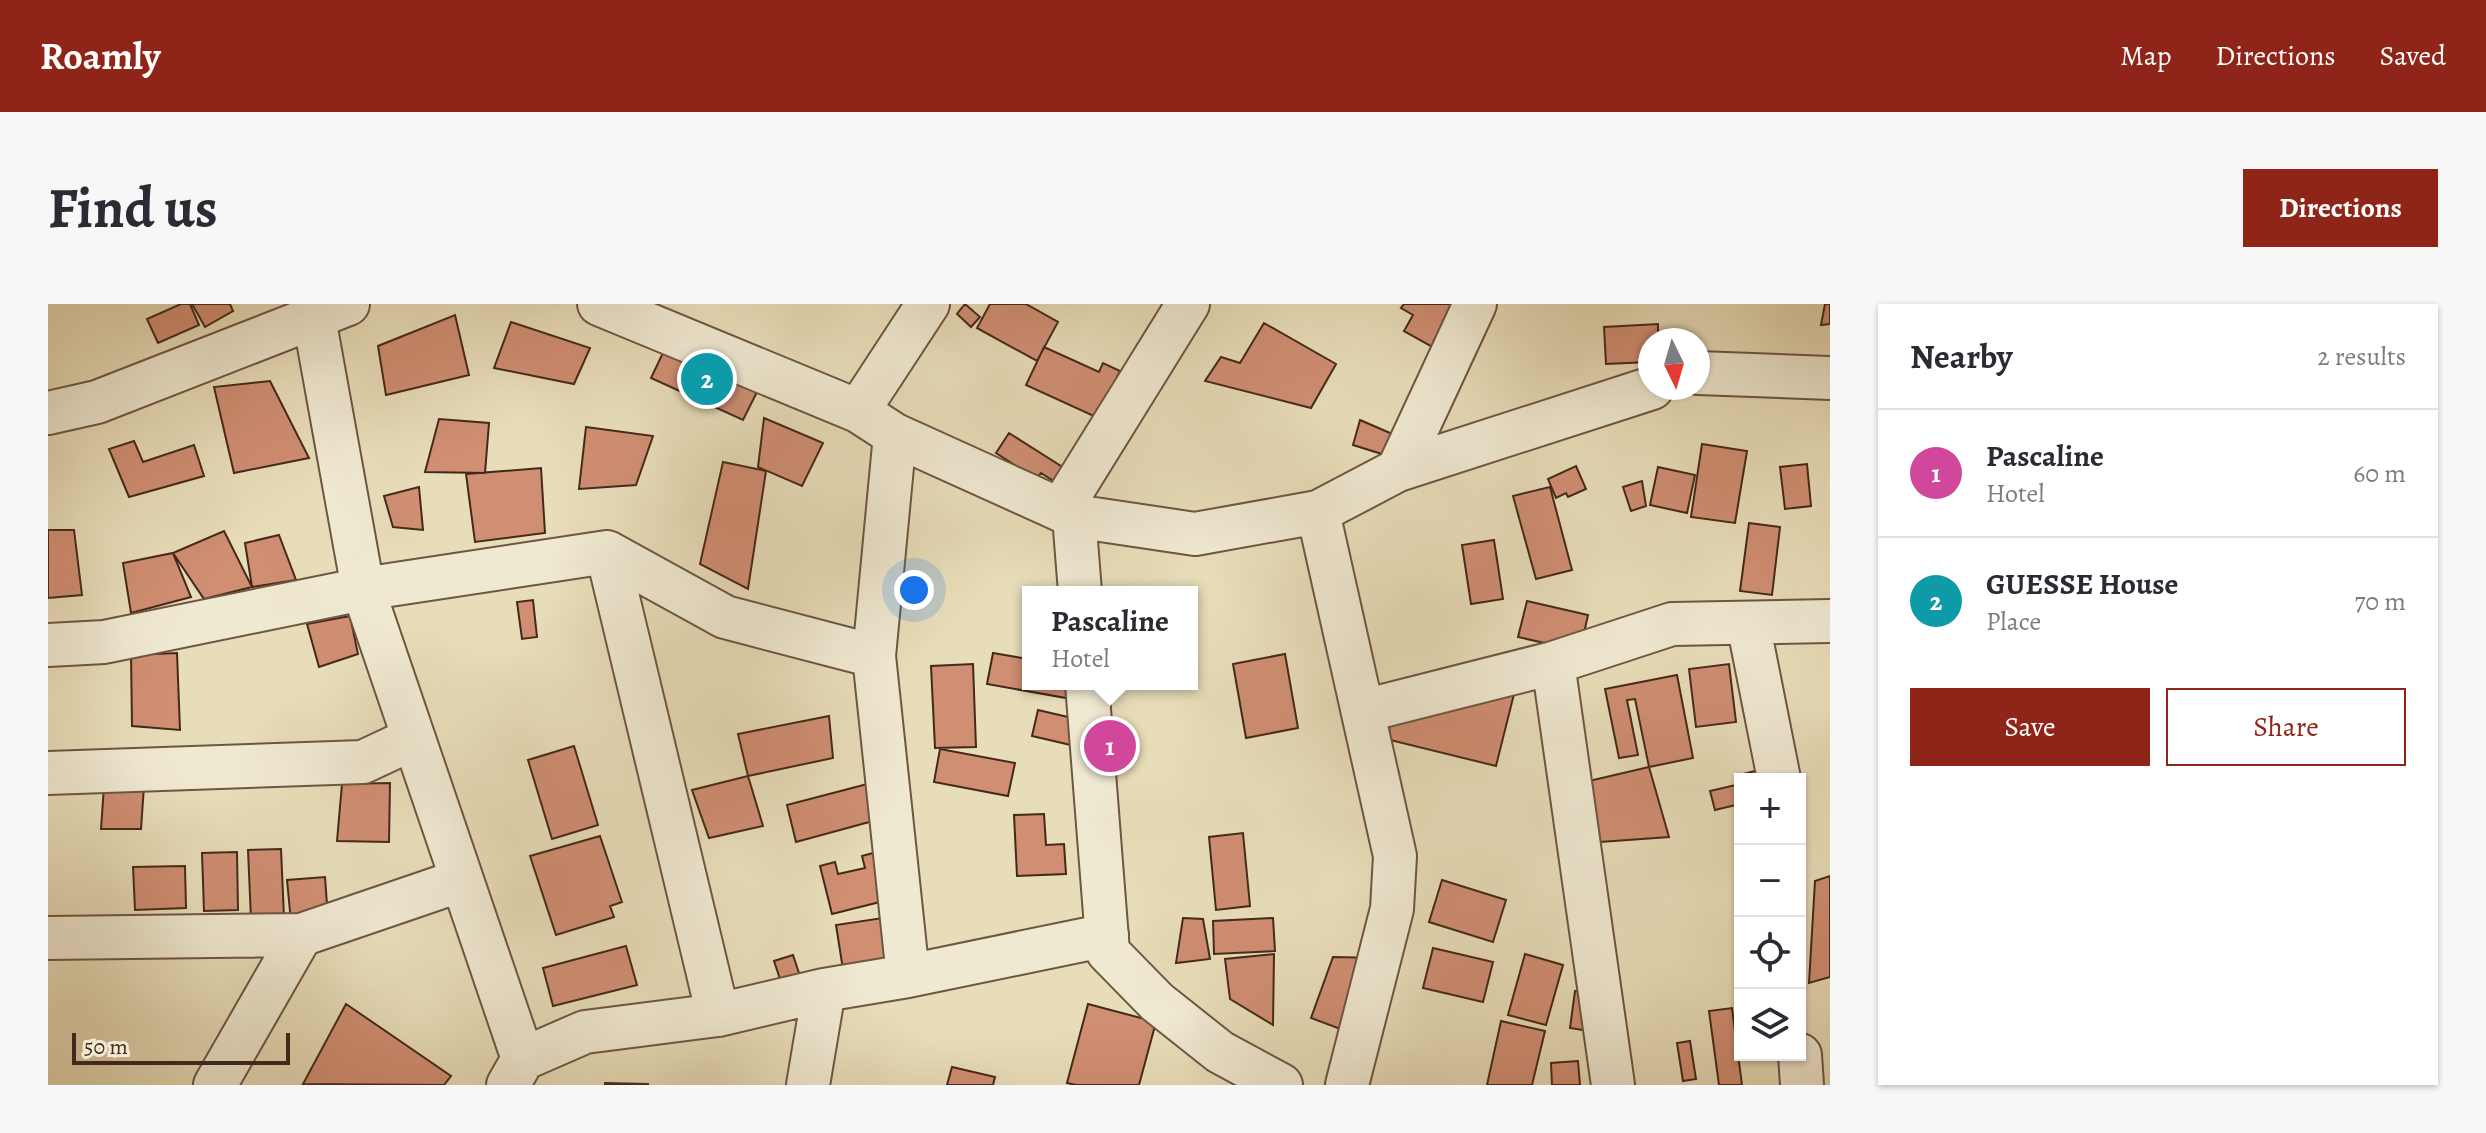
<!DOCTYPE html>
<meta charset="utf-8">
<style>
body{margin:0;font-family:Alegreya,serif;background:#f7f7f7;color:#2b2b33}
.controls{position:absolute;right:24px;bottom:24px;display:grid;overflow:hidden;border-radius:0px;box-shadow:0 2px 6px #0004}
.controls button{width:72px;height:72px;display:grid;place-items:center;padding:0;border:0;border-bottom:2px solid #e1e1e2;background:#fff;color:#2b2b33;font:40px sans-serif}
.compass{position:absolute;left:1590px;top:24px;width:72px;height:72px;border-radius:50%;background:#fff;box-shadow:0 2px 6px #0004;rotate:175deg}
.scale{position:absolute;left:24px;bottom:20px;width:218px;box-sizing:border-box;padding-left:8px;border:4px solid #44291a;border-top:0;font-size:22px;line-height:28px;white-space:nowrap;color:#44291a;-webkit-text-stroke:6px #f0e9d2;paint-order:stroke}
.you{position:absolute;left:866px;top:286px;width:28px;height:28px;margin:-20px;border:6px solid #fff;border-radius:50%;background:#1a73e8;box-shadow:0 0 0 12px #1a73e833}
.badge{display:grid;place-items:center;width:52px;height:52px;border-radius:50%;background:#8f2418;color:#fff;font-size:26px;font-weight:700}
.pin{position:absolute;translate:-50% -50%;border:4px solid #fff;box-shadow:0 2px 8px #0006}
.popup{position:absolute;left:974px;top:282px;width:176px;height:104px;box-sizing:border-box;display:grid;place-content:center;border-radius:0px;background:#fff;filter:drop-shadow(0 2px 6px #0005);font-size:26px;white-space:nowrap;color:#7c7c81}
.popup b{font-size:30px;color:#2b2b33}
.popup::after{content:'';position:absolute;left:50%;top:100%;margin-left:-16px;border:16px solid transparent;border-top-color:#fff}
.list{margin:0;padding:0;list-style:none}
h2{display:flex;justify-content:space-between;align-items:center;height:104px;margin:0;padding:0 32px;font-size:34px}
h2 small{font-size:26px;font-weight:400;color:#7c7c81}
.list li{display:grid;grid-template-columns:52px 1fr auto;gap:24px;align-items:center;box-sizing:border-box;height:128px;padding:0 32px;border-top:2px solid #e1e1e2}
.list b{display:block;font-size:30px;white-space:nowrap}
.list p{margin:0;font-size:26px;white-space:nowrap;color:#7c7c81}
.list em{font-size:26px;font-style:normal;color:#7c7c81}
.actions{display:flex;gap:16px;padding:24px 32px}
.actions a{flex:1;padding:18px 0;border:2px solid #8f2418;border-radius:0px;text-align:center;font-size:28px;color:#8f2418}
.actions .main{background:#8f2418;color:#fff}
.icon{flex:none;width:44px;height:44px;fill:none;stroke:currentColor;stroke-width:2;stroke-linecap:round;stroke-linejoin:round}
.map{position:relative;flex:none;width:1782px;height:781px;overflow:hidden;border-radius:0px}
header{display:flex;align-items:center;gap:48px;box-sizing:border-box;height:112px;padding:0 40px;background:#8f2418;color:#fff}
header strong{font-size:38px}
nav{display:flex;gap:44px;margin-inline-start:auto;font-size:28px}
.intro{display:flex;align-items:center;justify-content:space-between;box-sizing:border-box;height:192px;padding:0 48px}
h1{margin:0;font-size:56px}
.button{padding:20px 36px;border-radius:0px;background:#8f2418;color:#fff;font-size:28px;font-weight:700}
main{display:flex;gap:48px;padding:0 48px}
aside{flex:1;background:#fff;border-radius:0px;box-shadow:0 2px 6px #0004}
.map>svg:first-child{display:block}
.building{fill:#d08e73;stroke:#44291a;stroke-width:2}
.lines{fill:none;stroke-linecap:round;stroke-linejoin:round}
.minor-casing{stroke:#6d5642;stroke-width:46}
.minor{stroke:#f0e9d2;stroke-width:42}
</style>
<header>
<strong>Roamly</strong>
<nav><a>Map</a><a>Directions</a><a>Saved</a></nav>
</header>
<div class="intro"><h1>Find us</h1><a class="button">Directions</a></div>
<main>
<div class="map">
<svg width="1782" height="781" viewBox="0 0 1782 781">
<rect width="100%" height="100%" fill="#e8ddb9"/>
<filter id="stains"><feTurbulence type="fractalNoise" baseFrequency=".0025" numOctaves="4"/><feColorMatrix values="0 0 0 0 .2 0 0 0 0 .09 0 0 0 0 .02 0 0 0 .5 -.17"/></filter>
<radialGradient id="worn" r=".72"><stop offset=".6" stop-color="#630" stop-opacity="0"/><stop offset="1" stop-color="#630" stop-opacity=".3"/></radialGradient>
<path class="building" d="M133 0H142L151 21 110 39 99 15Z
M144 0H182L185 7 157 23Z
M917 0 932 13 923 23 909 10Z
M942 0H978L1010 18 989 57 929 24Z
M1356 0H1407L1390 46 1356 27 1365 11 1353 4Z
M1777 0H1782V20L1773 21Z
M407 11 421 71 338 91 330 42Z
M463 18 542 44 526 80 446 64Z
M1216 19 1288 60 1263 104 1157 77 1173 53 1192 59Z
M1610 20V36H1602V58L1558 60 1556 23Z
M622 34 715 76 695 116 603 74Z
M996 43 1051 68 1055 59 1072 67 1050 114 978 81Z
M222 77 261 154 186 169 166 83Z
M716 114 775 139 754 182 710 163Z
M391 115 441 119 437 169 377 168Z
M1312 116 1349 132 1334 150 1305 141Z
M538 123 605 132 588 181 531 185Z
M961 129 1024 169 1015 183 993 169 988 175 948 149Z
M86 137 95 158 146 141 156 172 81 193 61 145Z
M1654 140 1699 147 1687 219 1643 213Z
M675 158 718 167 700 285 652 260Z
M1759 160 1763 202 1737 205 1732 163Z
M1528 162 1538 185 1520 193 1518 189 1508 194 1500 175Z
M1610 163 1647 171 1639 209 1602 201Z
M493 164 497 229 427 238 418 170Z
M1594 177 1598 202 1583 207 1575 183Z
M371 183 375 226 345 223 336 192Z
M1502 183 1524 266 1488 275 1465 192Z
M1701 219 1732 223 1724 291 1692 287Z
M0 226H26L34 291 0 294Z
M176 227 204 283 156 295 125 249Z
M231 231 248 276 204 283 197 239Z
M1446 236 1455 295 1423 300 1414 241Z
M125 249 143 293 83 309 75 259Z
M485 296 489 333 474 335 469 298Z
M1479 297 1540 311 1532 347 1470 333Z
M302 312 310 350 271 363 259 320Z
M129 349 132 426 84 422 83 351Z
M945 349 980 355V380H1020L1018 394 939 380Z
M1237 350 1250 424 1198 434 1185 360Z
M925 360 928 443 887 444 883 362Z
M1681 360 1688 418 1648 423 1641 365Z
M1629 371 1645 454 1601 463 1587 395 1579 396 1590 451 1571 454 1557 385Z
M1469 378 1448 462 1342 436 1341 418Z
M990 406 1033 416 1027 442 984 432Z
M781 412 785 454 700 472 690 430Z
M526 442 550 521 504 535 480 456Z
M892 445 967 459 960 492 886 478Z
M1601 463 1621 533 1538 539 1528 480Z
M1723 463 1725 475 1692 477 1691 471Z
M700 472 715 522 661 534 644 486Z
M827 478 836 514 748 538 739 501Z
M342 479 341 538 289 537 294 480Z
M1692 480V500L1667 506 1662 487Z
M56 482H96L93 525H53Z
M996 510 998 541 1016 540 1018 570 969 572 966 511Z
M1195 529 1202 602 1168 606 1161 533Z
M552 532 574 598 562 602 566 613 508 631 482 552Z
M233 545 236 613 203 615 200 546Z
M189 548 190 606 156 607 154 549Z
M825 549 836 597 784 610 772 562 787 558 790 570 817 564 814 552Z
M137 562 138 604 87 606 85 563Z
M1782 572V673L1761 679 1767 577Z
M277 573 280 614 243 618 239 576Z
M1394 576 1458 596 1445 638 1381 618Z
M841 613 855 664 796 672 788 621Z
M1135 614 1155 615 1162 655 1128 659Z
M1225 614 1227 647 1166 650 1165 617Z
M578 642 589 681 505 702 495 664Z
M1385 644 1445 658 1435 698 1375 684Z
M1226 650 1225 721 1182 695 1177 655Z
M1477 650 1515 661 1498 721 1460 711Z
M745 651 755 681 736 687 726 657Z
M1285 653 1332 654 1303 729 1263 714Z
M1527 687 1552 690 1547 728 1522 724Z
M298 700 403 772 396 781 255 780Z
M1040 700 1108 718 1091 781H1028L1019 779Z
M1684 704 1694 781H1671L1661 707Z
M1453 717 1497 727 1484 781H1439Z
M1642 737 1648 775 1635 777 1629 739Z
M1530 757 1532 781H1504L1503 759Z
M904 763 947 773 945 781H899Z
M557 779 600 780V781H557Z"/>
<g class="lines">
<defs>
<path id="minor" d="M551 0 810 107 847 131 1026 212 1147 230 1270 208 1350 166 1604 84
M266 14 315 285 475 755
M1650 69 1782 74
M810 107 880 0
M0 109 49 98 300 0
M847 131 826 352 860 672
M1350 166 1427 0
M1013 205 1140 0
M1270 208 1347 552 1344 605 1299 781
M1026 212 1032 288
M559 248 670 711
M1700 319 1731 475
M0 341 56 338 315 285 559 248 677 313 826 352
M1505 359 1565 781
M1039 380 1060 648 1109 698 1172 748 1233 781
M1315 407 1505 359 1624 320 1782 317
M0 469 315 458 364 435
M0 634 253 631 414 576
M1752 751 1754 781
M167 781 253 631
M460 781 475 755 537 728 670 711 776 686 860 672 1059 631
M760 781 776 686"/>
</defs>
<use href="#minor" class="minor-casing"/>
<use href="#minor" class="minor"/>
</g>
<rect width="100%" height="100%" filter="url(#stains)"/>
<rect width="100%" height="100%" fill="url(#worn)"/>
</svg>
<div class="controls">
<button>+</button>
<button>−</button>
<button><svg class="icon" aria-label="locate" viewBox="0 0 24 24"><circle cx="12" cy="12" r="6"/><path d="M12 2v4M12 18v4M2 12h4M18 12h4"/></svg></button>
<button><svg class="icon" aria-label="layers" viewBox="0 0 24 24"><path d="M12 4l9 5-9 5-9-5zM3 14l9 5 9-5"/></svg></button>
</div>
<svg class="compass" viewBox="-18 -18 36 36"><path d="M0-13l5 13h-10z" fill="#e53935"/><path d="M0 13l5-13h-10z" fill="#7c7c81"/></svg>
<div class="scale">50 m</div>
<div class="you"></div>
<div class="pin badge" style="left:1062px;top:442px;background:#d1479c">1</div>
<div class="popup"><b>Pascaline</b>Hotel</div>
<div class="pin badge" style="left:659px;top:75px;background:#0f9aa8">2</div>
</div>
<aside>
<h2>Nearby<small>2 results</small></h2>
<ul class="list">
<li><span class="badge" style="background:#d1479c">1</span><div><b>Pascaline</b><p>Hotel</p></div><em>60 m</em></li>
<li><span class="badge" style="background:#0f9aa8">2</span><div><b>GUESSE House</b><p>Place</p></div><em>70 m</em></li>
</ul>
<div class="actions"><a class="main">Save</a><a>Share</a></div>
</aside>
</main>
